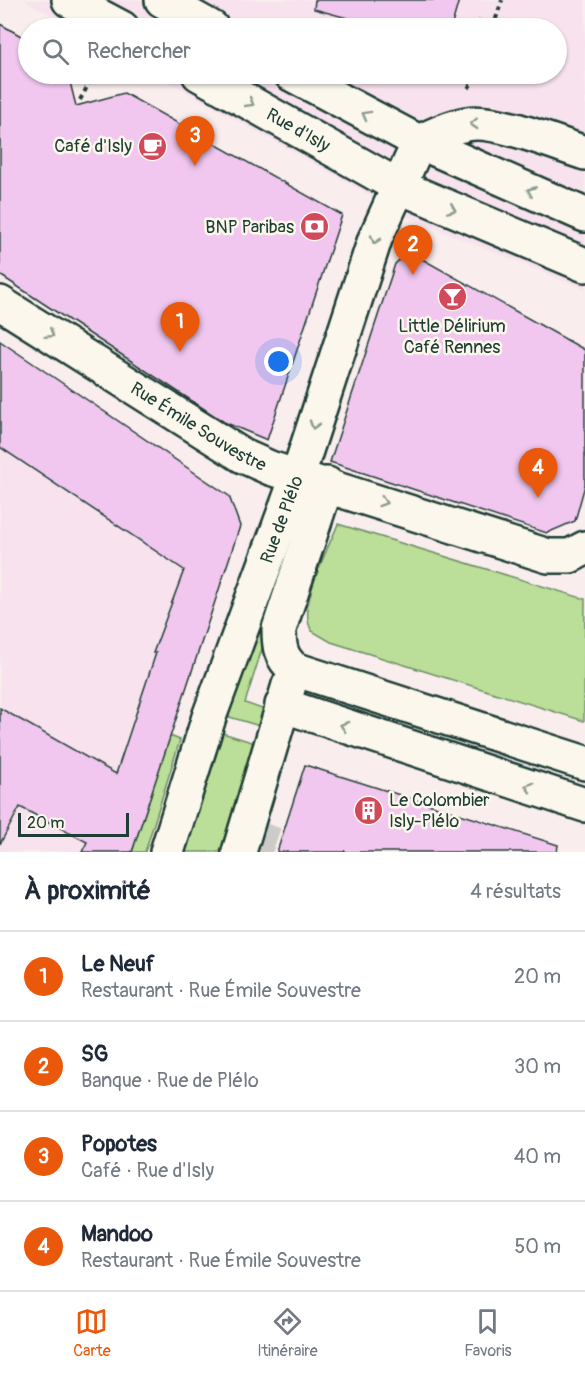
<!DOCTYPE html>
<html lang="fr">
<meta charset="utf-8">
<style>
body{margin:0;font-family:Pangolin,sans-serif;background:#f2f2f3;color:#1f2937}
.scale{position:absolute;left:18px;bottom:15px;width:111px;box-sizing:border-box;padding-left:6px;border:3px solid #1f3d34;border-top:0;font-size:16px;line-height:21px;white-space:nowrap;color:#1f3d34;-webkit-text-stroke:4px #fbf7ec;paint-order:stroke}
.you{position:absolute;left:279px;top:362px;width:21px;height:21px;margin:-15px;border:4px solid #fff;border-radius:50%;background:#1a73e8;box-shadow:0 0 0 9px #1a73e833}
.badge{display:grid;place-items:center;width:39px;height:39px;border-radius:50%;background:#ea580c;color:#fff;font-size:20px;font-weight:700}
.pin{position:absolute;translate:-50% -50px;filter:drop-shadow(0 2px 3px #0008)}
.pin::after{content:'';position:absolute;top:32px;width:21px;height:18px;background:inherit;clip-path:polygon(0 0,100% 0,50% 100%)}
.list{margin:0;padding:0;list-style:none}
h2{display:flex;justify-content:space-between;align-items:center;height:78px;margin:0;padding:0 24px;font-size:26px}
h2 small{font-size:20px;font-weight:400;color:#747a83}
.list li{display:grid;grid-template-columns:39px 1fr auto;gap:18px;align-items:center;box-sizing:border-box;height:90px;padding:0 24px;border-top:2px solid #e0e1e3}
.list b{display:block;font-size:22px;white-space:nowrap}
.list p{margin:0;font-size:20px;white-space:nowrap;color:#747a83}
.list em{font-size:20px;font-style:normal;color:#747a83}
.icon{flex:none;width:33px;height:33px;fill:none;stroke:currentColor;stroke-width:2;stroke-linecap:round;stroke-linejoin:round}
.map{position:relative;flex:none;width:585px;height:852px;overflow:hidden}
.search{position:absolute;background:#fff;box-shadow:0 2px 4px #0004;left:18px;right:18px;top:18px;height:66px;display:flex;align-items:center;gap:15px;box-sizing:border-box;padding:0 21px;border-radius:33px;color:#747a83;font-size:22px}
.sheet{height:438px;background:#fff}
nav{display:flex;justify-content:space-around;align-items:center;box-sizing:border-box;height:84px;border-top:2px solid #e0e1e3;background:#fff;font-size:16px;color:#747a83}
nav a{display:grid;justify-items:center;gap:3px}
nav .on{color:#ea580c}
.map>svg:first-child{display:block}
.built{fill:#f7e2ee}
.green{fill:#bbde98;stroke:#6d8e66;stroke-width:1.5}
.building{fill:#f1c7ef;stroke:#1f3d34;stroke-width:1.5}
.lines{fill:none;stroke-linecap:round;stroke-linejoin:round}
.minor-tunnel{stroke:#cdcac8;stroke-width:33;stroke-dasharray:33 16;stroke-linecap:butt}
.minor-casing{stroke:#1f3d34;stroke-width:38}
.major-casing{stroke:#1f3d34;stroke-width:38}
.path{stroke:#1f3d34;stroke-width:4;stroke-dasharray:4.5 4.5;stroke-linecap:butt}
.minor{stroke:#fbf7ec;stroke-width:33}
.major{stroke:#fbf7ec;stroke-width:33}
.oneway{stroke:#8d9a90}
.labels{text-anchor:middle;stroke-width:5;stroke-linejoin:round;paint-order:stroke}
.street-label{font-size:18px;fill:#1f3d34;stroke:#fbf7ec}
.poi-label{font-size:18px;fill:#1f3d34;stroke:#fbf7ec;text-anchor:end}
</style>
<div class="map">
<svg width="585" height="852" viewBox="0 0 585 852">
<rect width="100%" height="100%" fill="#f9eded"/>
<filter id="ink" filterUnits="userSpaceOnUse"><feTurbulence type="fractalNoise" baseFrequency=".0167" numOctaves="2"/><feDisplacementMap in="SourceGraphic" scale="12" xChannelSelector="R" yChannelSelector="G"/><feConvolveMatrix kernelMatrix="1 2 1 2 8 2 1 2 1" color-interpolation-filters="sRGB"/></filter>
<g filter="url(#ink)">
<path class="built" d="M24 0H585V289L413 219 155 74H556V28H75Z
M0 341 229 496 240 526 132 852H0Z"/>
<path class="green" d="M338 524 585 599 584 721 331 642 312 631C296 608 328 549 338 524Z
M254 625 268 630 245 703 265 710 260 726 226 716Z
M216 731 255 743 220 852H178Z
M170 736 180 740 145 852H132Z"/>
<path class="building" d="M315 0H459L451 28H384L314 9Z
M0 24 28 40V74H68L76 106 124 93 342 215 267 440 224 422 0 275Z
M406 254 415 255 585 350V485L575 521 547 533 330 462 395 264Z
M0 341 229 496 240 526 132 852H82L87 842 20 807 0 844V708L116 774 156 653H153L184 570 0 447Z
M305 765 558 845 557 852H277Z"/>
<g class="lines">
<path class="minor-tunnel" d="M244 833 283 847 285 852"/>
<defs>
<g id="minor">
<path id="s1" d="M0 303 243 456 270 468 548 556H570L585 548"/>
<path d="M327 484 279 629C279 646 280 657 294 669L585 763"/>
<path d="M282 705 585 805"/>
<path id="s2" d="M167 852 209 717 298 475 375 239 419 142C434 135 450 127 467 124 494 118 557 144 585 153"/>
<path d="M239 852 289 685"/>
</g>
<g id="major">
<path d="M69 0 122 28"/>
<path d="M162 0 212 28"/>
<path id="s3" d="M199 74 398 186 585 265"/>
<path d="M291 74 419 142 585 215"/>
</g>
</defs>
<use href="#minor" class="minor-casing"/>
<use href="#major" class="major-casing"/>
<path class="path" d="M478 28 480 19
M493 28 502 0
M468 88 481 74
M80 100 94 74
M344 852H345"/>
<use href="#minor" class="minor"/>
<use href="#major" class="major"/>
</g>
<defs><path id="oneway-chevron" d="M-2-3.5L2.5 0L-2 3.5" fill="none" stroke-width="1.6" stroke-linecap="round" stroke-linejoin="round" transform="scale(1.5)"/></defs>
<g class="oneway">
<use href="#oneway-chevron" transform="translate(250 103) rotate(30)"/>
<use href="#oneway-chevron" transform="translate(366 115) rotate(-151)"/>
<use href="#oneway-chevron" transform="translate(474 124) rotate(177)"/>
<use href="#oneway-chevron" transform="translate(531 191) rotate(-157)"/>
<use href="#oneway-chevron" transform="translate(452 209) rotate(23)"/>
<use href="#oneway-chevron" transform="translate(375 240) rotate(109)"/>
<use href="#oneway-chevron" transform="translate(50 334) rotate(32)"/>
<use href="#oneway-chevron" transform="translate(314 425) rotate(108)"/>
<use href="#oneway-chevron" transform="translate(383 502) rotate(18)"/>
<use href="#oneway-chevron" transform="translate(344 726) rotate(-162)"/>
<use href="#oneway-chevron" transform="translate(529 787) rotate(-162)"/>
</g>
</g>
<defs>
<symbol id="cafe-disc" viewBox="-11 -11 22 22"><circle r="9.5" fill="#d1495b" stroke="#fbf7ec"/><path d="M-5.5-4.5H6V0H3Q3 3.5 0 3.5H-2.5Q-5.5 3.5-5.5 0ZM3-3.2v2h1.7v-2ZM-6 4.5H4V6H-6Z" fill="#fff"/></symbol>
<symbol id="bank-disc" viewBox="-11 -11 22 22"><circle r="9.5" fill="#d1495b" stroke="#fbf7ec"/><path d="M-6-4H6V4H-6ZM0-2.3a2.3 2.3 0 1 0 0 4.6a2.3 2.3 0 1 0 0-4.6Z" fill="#fff"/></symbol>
<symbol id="bar-disc" viewBox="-11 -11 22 22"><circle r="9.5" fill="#d1495b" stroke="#fbf7ec"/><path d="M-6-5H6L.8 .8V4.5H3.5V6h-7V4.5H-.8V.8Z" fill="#fff"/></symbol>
<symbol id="building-disc" viewBox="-11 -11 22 22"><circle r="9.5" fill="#d1495b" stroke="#fbf7ec"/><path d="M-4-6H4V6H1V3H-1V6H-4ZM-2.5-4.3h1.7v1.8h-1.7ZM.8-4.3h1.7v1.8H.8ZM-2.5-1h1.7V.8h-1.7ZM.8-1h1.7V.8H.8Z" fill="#fff"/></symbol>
</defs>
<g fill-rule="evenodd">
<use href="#cafe-disc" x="136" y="130" width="33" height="33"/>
<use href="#bank-disc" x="298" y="210" width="33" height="33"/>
<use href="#bar-disc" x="436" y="280" width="33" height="33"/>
<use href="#building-disc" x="352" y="794" width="33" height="33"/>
</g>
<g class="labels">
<g class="street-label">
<text dy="6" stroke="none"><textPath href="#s3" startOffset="114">Rue d'Isly</textPath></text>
<text dy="6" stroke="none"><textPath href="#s1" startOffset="234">Rue Émile Souvestre</textPath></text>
<text dy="6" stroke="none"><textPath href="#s2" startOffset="352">Rue de Plélo</textPath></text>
</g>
<g class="poi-label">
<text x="132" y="152">Café d'Isly</text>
<text x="294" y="233">BNP Paribas</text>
<text x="452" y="332" text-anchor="middle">Little Délirium<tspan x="452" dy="21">Café Rennes</tspan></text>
<text x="389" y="806" text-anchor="start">Le Colombier<tspan x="389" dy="21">Isly-Plélo</tspan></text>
</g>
</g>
</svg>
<div class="scale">20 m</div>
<div class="you"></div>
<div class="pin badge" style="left:180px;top:352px">1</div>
<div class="pin badge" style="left:413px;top:275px">2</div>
<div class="pin badge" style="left:195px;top:166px">3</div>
<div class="pin badge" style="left:538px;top:498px">4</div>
<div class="search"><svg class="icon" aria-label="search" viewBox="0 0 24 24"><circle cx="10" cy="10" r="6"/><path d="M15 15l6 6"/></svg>Rechercher</div>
</div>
<section class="sheet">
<h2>À proximité<small>4 résultats</small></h2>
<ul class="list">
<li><span class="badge">1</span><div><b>Le Neuf</b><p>Restaurant · Rue Émile Souvestre</p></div><em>20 m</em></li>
<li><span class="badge">2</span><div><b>SG</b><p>Banque · Rue de Plélo</p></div><em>30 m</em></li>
<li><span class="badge">3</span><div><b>Popotes</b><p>Café · Rue d'Isly</p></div><em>40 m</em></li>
<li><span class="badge">4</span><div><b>Mandoo</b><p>Restaurant · Rue Émile Souvestre</p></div><em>50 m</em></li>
</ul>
</section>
<nav>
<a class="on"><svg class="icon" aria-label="map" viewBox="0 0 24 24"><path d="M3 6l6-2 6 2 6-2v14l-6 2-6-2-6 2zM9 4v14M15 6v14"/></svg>Carte</a>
<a><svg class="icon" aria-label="directions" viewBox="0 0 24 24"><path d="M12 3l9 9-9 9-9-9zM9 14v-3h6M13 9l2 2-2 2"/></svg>Itinéraire</a>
<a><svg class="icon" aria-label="saved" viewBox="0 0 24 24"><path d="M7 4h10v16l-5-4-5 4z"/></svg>Favoris</a>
</nav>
